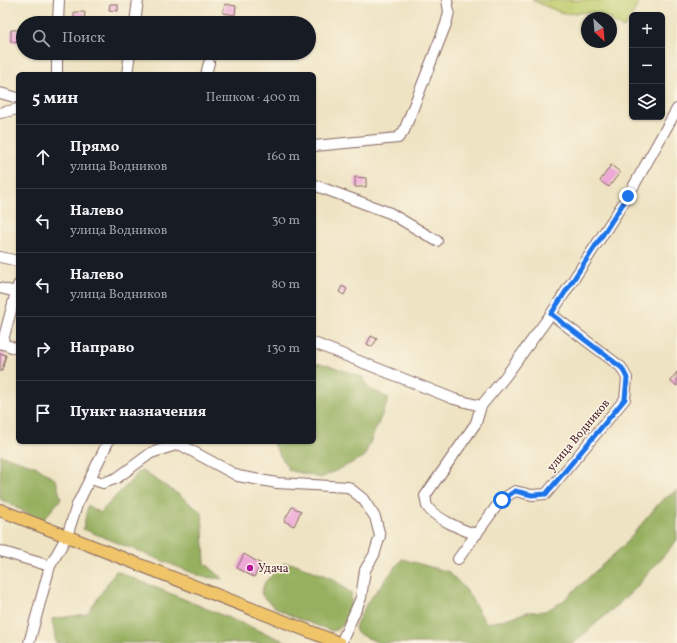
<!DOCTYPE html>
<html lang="ru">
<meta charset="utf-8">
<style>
body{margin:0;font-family:Vollkorn,serif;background:#20242c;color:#f1f3f6}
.controls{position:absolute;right:12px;top:12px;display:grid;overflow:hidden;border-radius:6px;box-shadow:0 1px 3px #0004}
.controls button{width:36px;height:36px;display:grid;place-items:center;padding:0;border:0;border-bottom:1px solid #363941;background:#171b24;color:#f1f3f6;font:20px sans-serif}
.compass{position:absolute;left:581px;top:12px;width:36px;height:36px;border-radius:50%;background:#171b24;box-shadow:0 1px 3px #0004;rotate:154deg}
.stop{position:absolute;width:12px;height:12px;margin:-9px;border:3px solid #1a73e8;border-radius:50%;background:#fff}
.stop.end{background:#1a73e8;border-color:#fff;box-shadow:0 1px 4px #0008}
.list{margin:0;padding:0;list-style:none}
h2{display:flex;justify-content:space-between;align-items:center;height:52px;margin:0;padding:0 16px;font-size:17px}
h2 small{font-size:13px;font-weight:400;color:#9ea1a6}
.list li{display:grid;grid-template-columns:26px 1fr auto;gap:12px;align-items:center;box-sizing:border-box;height:64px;padding:0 16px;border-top:1px solid #363941}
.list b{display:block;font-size:15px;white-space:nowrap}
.list p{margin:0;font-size:13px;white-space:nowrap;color:#9ea1a6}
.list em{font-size:13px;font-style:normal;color:#9ea1a6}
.icon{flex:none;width:22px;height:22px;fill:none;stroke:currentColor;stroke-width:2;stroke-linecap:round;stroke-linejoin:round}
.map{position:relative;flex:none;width:677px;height:643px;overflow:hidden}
.search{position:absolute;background:#171b24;box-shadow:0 1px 3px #0004;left:16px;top:16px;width:300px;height:44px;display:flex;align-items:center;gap:10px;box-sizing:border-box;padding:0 14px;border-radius:22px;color:#9ea1a6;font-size:15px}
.panel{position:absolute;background:#171b24;box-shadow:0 1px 3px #0004;left:16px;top:72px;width:300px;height:372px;border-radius:6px}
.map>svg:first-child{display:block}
.green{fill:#bfcc6d;stroke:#84764c}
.forest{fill:#97b060;stroke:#706846}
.building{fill:#eea8d7}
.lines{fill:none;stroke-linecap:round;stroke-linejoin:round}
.minor-casing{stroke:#836460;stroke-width:12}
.major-casing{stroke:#836460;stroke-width:14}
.minor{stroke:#fff;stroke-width:10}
.major{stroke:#f0c469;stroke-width:12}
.route{stroke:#1a73e8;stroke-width:5}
.poi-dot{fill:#b5179e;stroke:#fcf5e5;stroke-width:1.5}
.labels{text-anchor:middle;stroke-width:3;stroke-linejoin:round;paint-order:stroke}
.street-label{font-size:12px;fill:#4a1f2b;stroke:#fcf5e5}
.poi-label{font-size:12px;fill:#4a1f2b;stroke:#fcf5e5;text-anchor:start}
</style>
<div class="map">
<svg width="677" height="643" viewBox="0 0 677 643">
<rect width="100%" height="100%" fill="#fcf5e5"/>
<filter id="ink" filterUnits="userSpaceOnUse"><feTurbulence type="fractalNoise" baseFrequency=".025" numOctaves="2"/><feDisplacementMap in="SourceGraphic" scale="8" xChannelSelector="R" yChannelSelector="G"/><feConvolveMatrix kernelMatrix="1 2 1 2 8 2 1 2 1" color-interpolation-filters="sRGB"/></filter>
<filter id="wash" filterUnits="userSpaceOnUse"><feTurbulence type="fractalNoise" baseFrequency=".012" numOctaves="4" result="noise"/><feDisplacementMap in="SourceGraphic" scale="16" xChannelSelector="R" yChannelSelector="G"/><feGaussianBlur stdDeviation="0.9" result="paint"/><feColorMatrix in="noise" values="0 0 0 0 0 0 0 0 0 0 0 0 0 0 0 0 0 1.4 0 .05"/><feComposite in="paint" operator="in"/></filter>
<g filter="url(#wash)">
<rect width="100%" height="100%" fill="#eee3c2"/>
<path class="green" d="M532 0H641L624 28 611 22V18H602L589 12 564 14Z"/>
<path class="forest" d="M314 363 328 365 363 377 368 388 389 398 364 457 321 478 289 470 272 442H314Z
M0 455 35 466 56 480 61 499 42 521 0 499Z
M141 470 178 494 202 513 205 563 223 579 203 577 83 529 88 505 100 513Z
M677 490V540L633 591 574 643H379L357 633 355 627 367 603 402 559 449 572 466 590 486 623 499 621 528 612 545 611 562 602 623 546 661 501Z
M284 563 296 564 333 579 351 593C352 608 348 627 332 631 312 623 270 612 261 593L265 582Z
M116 571 289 643H56L52 619 87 614Z"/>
<g id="blocks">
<path class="building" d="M110 4H118V11L109 10Z
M225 4 236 6 235 15 223 13Z
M74 12H85L84 20 74 19Z
M11 30H23V43L11 42Z
M611 165 620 172 609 187 600 181Z
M355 177 366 178V187H355Z
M342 286 347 289 344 295 339 292Z
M371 336 377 339 372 347 367 344Z
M0 353 6 355 2 371H0Z
M677 372V386L670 381Z
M292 507 301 511 294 526 284 521Z
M244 554 261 564 254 577 237 568Z"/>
</g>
</g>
<g filter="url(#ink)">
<use href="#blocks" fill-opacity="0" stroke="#836460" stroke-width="1"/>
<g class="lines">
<defs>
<path id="minor" d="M58 23 59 0
M135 23 138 0
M57 74V53
M127 74 130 53
M206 74 209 63
M0 93 18 98
M0 113 18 109
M314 146 398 138 404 131 446 24 449 12 447 0
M314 185 390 213 437 241
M0 257 18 261
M0 288 16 292
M0 343 18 349
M314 343 454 399 481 406
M2 344 18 285
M91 479 103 483 117 478 151 453 179 444 238 476 277 483 348 487 363 499 375 517 380 536 374 555 365 570 361 598 341 643
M477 534C465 532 433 517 427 506 426 503 426 499 425 496L476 423 481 406 505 377 551 314 628 196 677 109
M0 551 50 566
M458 559 501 500 515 491 532 495 546 494 625 399 627 378 621 367 551 314
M29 643 50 566 67 536 77 505 108 442"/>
<path id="major" d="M0 510 339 643"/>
</defs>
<use href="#minor" class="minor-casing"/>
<use href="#major" class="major-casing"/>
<use href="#minor" class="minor"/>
<use href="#major" class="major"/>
</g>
</g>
<g class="lines" filter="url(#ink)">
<path class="route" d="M502 500 515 491 532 495 546 494 625 399 627 378 622 368 551 314 628 196"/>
</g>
<circle class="poi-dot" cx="250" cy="568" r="4"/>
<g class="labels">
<g class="street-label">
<text transform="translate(578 435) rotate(-50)" y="4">улица Водников</text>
</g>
<g class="poi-label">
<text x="258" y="572">Удача</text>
</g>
</g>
</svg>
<div class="controls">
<button>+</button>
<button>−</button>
<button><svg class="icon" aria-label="layers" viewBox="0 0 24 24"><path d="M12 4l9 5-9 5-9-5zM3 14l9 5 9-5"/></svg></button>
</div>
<svg class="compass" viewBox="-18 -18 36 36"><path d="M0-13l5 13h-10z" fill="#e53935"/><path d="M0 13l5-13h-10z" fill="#9ea1a6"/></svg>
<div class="stop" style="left:502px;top:500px"></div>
<div class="stop end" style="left:628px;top:196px"></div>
<div class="search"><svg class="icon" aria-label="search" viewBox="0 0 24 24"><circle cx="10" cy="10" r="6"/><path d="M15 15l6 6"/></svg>Поиск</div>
<section class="panel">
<h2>5 мин<small>Пешком · 400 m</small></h2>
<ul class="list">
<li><svg class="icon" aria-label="ahead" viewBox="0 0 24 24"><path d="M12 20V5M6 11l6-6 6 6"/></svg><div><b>Прямо</b><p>улица Водников</p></div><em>160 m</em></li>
<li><svg class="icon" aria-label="left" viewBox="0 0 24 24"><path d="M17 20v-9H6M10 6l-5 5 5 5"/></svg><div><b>Налево</b><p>улица Водников</p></div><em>30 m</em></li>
<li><svg class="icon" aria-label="left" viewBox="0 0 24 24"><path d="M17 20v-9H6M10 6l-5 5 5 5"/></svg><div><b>Налево</b><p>улица Водников</p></div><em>80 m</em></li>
<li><svg class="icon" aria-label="right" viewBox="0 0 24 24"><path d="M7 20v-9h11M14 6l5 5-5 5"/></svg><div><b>Направо</b></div><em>130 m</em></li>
<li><svg class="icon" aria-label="arrive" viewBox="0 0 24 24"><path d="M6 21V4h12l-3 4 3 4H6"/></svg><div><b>Пункт назначения</b></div></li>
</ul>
</section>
</div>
